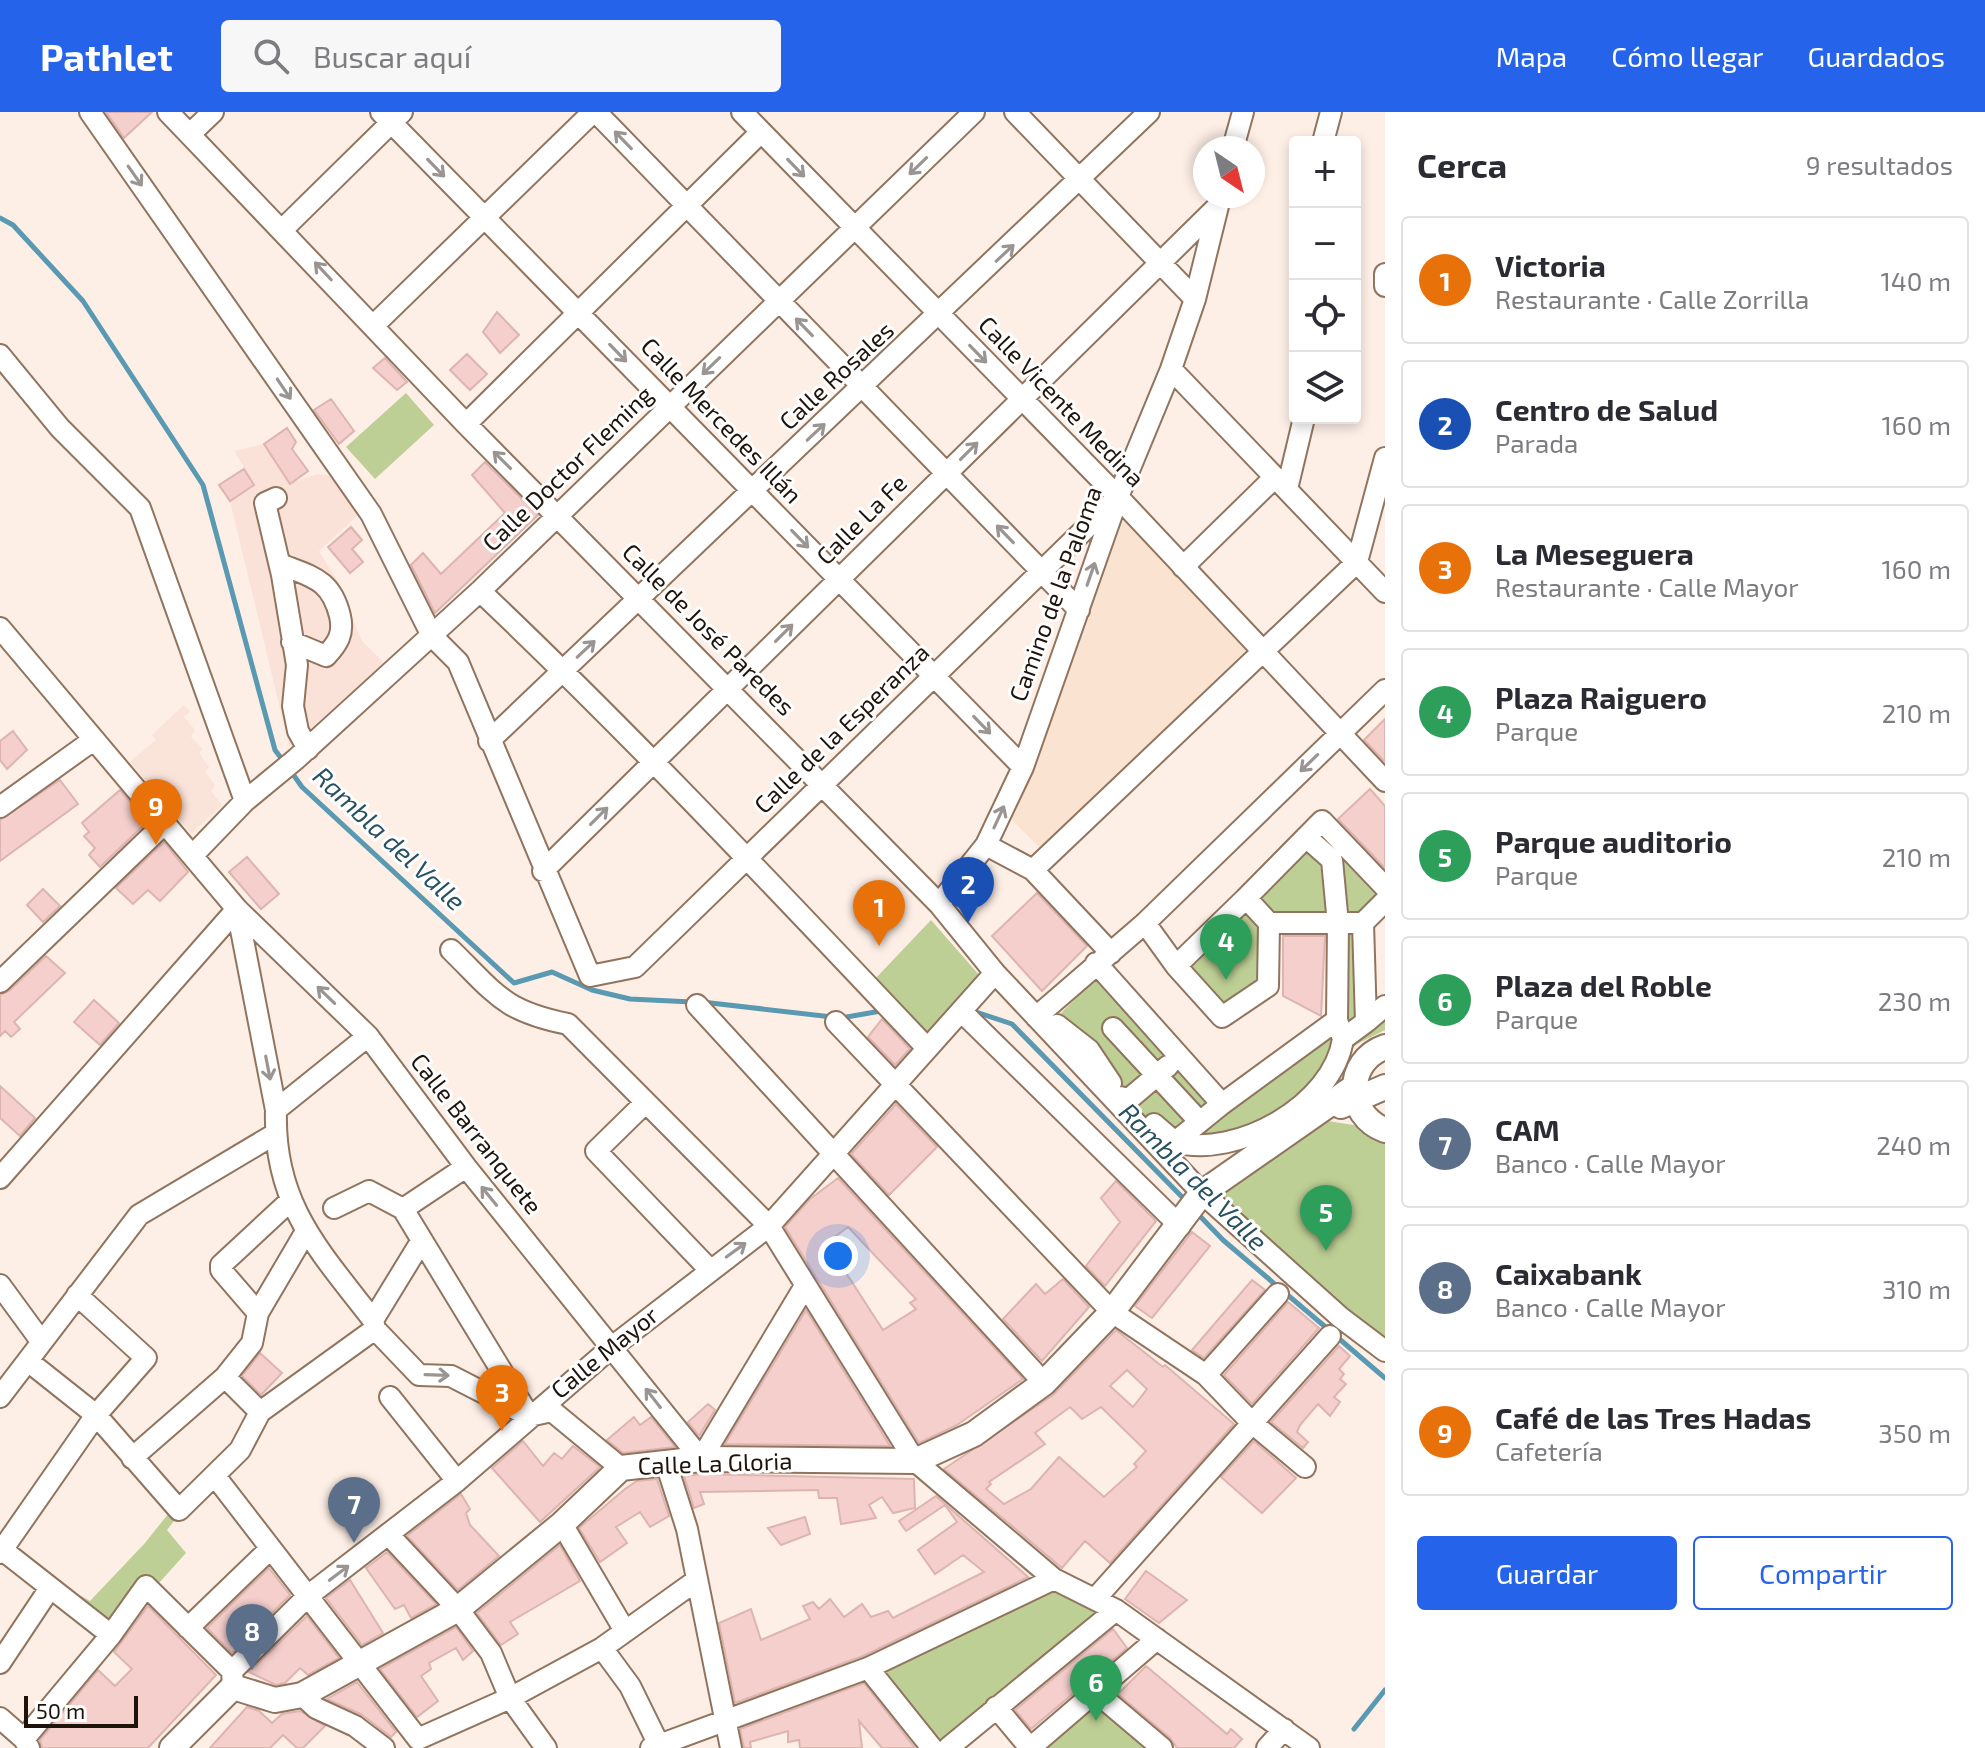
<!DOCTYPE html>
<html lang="es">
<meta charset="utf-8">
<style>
body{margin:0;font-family:"Exo 2",sans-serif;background:#f7f7f7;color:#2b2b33}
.controls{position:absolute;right:24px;top:24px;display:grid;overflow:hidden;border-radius:8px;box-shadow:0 4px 12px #0003}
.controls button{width:72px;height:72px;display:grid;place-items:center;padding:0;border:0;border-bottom:2px solid #e1e1e2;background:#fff;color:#2b2b33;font:40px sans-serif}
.compass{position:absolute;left:1193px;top:24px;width:72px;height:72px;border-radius:50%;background:#fff;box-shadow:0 4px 12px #0003;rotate:145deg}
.scale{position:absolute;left:24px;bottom:20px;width:114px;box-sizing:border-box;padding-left:8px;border:4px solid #1f140c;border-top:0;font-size:22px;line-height:28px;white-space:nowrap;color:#1f140c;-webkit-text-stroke:6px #fff;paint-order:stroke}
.you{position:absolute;left:838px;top:1144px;width:28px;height:28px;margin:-20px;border:6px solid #fff;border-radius:50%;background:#1a73e8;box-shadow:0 0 0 12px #1a73e833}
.badge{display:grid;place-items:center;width:52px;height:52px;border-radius:50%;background:#2563eb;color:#fff;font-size:26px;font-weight:700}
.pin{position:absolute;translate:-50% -66px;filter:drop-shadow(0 2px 4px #0008)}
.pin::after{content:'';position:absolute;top:42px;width:28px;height:24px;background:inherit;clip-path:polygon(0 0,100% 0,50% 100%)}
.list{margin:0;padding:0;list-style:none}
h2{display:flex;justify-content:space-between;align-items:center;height:104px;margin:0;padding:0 32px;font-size:34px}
h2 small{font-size:26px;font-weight:400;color:#7c7c81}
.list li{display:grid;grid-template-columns:52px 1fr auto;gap:24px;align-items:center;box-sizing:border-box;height:128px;margin:0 16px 16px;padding:0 16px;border:2px solid #e1e1e2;border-radius:8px}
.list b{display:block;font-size:30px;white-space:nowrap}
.list p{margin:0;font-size:26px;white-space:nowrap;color:#7c7c81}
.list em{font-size:26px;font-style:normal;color:#7c7c81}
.actions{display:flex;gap:16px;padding:24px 32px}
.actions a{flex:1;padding:18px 0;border:2px solid #2563eb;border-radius:8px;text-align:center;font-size:28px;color:#2563eb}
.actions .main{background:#2563eb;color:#fff}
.icon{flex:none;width:44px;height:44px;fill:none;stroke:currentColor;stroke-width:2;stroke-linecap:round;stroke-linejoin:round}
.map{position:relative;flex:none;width:1385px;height:1636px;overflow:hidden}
header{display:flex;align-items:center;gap:48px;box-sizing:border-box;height:112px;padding:0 40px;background:#2563eb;color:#fff}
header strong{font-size:38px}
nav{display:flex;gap:44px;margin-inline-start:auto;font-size:28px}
.search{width:560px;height:72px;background:#f7f7f7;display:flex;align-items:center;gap:20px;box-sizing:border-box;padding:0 28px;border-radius:8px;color:#7c7c81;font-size:30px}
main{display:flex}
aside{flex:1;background:#fff}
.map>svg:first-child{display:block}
.commercial{fill:#fae3d8}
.industrial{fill:#fbe2d9}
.built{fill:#fbe3d2}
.green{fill:#bdcf94}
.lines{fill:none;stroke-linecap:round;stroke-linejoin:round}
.stream{stroke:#5a99b2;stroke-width:5}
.building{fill:#f4cfcc;stroke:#ddb4b0;stroke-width:2;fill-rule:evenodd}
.minor-casing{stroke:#91745e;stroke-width:24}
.major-casing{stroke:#91745e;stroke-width:28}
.minor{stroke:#fff;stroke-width:20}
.major{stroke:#fff;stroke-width:24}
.oneway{stroke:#9a9592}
.labels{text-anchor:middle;stroke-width:6;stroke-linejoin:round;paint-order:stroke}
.street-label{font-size:24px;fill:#1f140c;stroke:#fff}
.water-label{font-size:26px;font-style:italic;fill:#285162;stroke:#fff}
</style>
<header>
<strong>Pathlet</strong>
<div class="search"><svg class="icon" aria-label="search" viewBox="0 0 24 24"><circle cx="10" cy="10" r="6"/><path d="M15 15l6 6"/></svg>Buscar aquí</div>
<nav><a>Mapa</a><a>Cómo llegar</a><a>Guardados</a></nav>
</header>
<main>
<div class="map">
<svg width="1385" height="1636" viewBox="0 0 1385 1636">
<rect width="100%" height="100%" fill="#fdefe6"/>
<path class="commercial" d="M184 593 190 599 184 605 195 618 191 625 203 637 199 641 209 655 205 660 215 673 211 679 222 693 191 722 130 650 156 628 152 623Z"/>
<path class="industrial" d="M264 332 290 371 317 362 337 365 359 402 319 439 337 468 362 529 384 551 307 628 289 634 230 389 254 372 234 339Z"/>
<path class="built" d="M1124 406 1248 536 1041 737 1011 707Z"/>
<path class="green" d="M406 281 434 313 375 367 346 335Z
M1323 707 1385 770 1365 814 1367 903 1385 889V918L1357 932 1261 1021 1156 1027 1055 907 1101 861 1221 987 1331 904 1332 816 1270 818 1269 875 1223 908 1172 855Z
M931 808 980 864 927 921 874 868Z
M1309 1006 1385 1018V1239L1202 1081Z
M184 1396 167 1418 186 1441 113 1522 66 1485 72 1479 90 1489 145 1431 172 1397Z
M1054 1467 1116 1498 996 1595 932 1636 868 1556Z
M1097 1581 1162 1636H1030Z"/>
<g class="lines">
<path class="stream" d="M0 106 13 113 83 189 203 373 275 638 284 650
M290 658 302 675 514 871 552 860 592 878 630 887 692 890
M702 890 841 906 881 899
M973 899 1012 912 1187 1090
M1196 1100 1223 1128 1329 1218
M1337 1225 1385 1266
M1354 1617 1385 1578"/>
</g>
<path class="building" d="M106 0H152L124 26Z
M497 200 519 223 500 241 483 220Z
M467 242 487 262 470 278 450 258Z
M385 246 407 270 397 278 373 256Z
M331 287 354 319 339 332 314 298Z
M287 316 296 330 292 337 308 359 290 372 264 332Z
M485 350 538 403 435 501 411 453 423 441 441 462 505 401 472 363Z
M244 357 254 373 230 389 219 373Z
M351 415 362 428 352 437 363 450 350 461 328 435Z
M1385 607V650L1364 628Z
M13 619 27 638 7 657 0 648V629Z
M60 668 78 692 0 749V708Z
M1370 677 1385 694V756L1338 707Z
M120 678 147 710 100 755 89 743 95 736 84 724 89 720 82 711Z
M164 730 188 760 160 789 148 778 133 792 116 776Z
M247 745 279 782 261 797 229 760Z
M43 777 60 794 43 810 27 793Z
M1037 781 1087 834 1042 879 992 824Z
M1283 824H1325L1321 904 1283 884Z
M46 844 65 861 14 910 20 917 11 925 5 919 0 924V883L9 879Z
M94 888 119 911 100 933 74 910Z
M882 907 910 937 895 953 868 925Z
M0 974 35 1006 20 1024 0 1006Z
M896 992 937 1035 889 1083 851 1042Z
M838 1066 1023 1267 957 1313 919 1331 785 1115 810 1087ZM848 1115 916 1187 910 1191 916 1197 883 1218 839 1150 832 1154 821 1135Z
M1116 1069 1156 1109 1105 1174 1086 1154 1120 1110 1101 1086Z
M1192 1120 1210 1134 1152 1206 1135 1194Z
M1063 1167 1089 1195 1042 1249 1003 1207 1036 1172 1045 1182Z
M1252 1168 1265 1178 1204 1246 1192 1238Z
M1288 1190 1319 1216 1252 1292 1224 1263Z
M806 1198 890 1334 725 1332Z
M1116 1218 1163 1255 1165 1253 1234 1312 1110 1451 1085 1429 1062 1456 944 1357 1053 1283ZM1127 1258 1147 1277 1133 1295 1110 1274ZM1070 1295 1082 1307 1101 1295 1146 1339 1134 1352 1137 1355 1104 1385 1059 1345 1031 1377 1004 1392 986 1377 991 1372 989 1370 1045 1332 1035 1321Z
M1339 1234 1350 1244 1339 1257 1344 1262 1340 1267 1346 1272 1334 1285 1340 1290 1330 1304 1318 1292 1300 1313 1297 1320 1308 1330 1303 1336 1271 1310Z
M260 1241 282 1261 261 1283 242 1264Z
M708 1292 715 1298 699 1324 688 1310Z
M634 1305 640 1313 651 1305 675 1335 623 1341 607 1328Z
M523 1329 543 1354 554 1341 562 1347 573 1334 600 1355 540 1410 492 1356Z
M1254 1329 1296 1366 1262 1401 1221 1365Z
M702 1362 914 1367 915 1396 893 1401 882 1385 869 1393 876 1406 841 1412 837 1386H819L818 1378 700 1380 704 1392 694 1396 684 1364Z
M657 1367 669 1404 650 1415 640 1400 616 1415 627 1431 600 1450 579 1416 625 1377 637 1369Z
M461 1382 470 1397 466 1401 470 1413 499 1444 458 1478 407 1424Z
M936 1384 1028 1465 863 1544 735 1591 719 1511 751 1497 761 1528 810 1507 803 1494 813 1490 819 1497 830 1487 844 1505 862 1492 871 1505 888 1499 893 1506 984 1460 963 1443 935 1462 918 1438 957 1410 945 1393 906 1419 899 1409Z
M805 1405 810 1422 781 1433 768 1416Z
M560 1433 580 1469 510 1510 518 1522 501 1533 477 1501Z
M387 1440 436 1492 411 1506 404 1493 395 1497 366 1456Z
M269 1456 290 1483 232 1541 207 1516Z
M1146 1459 1187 1488 1159 1511 1125 1487Z
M350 1468 383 1521 362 1533 326 1486Z
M148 1494 216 1563 148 1636H42L40 1628 98 1558 115 1574 132 1557 114 1540Z
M307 1504 339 1546 308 1563 300 1556 285 1571 276 1573 249 1560Z
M456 1515 473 1539 463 1548 456 1536 429 1551 431 1557 421 1564 438 1589 417 1605 380 1557Z
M1113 1517 1127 1536 1031 1617 1015 1598Z
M1146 1554 1227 1622 1231 1617 1242 1627 1234 1636H1177L1170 1626 1118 1582Z
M357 1570 396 1620 391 1625 361 1602 327 1587Z
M864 1571 915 1636H882L859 1609 862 1636H800L799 1628 788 1630V1619L750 1630 751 1636H744L740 1617Z
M247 1595 259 1599 272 1611 282 1602 300 1599 325 1614 303 1636H297L283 1623 270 1636H210Z"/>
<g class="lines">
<defs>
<path id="minor" d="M90 0 371 402 432 524 458 550 590 864 635 855 1118 385
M168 0 466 312 939 792 995 861 1202 1081 1340 1205 1385 1239
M381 0 1023 655
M596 0 1079 498
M742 0 1118 385 1385 669
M1015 0 1195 187
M190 22 213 0
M1323 30 1331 0
M1233 36 1243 0
M283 117 402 0
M1385 162V174
M373 214 593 0
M0 243 60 316 140 396 245 689
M1171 257 1385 480
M466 312 761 20
M1287 377 1304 306
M276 386 265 391 282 463 297 553 293 594 298 619 308 637
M280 452C312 465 331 467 340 504 344 522 338 531 326 544L292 530
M1183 455 1275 365
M480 479C635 626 780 781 926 935
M0 516 237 797 368 924 466 1055 701 1347 805 1174
M489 629 1149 0
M0 695 92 629
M1306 725 1332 748 1338 812 1337 908 1343 927 1366 910 1363 811
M986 733 1033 758 1111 841
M193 743 245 689 296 647 480 479 974 0
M1033 758 1357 450 1385 346
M543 759 1218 94
M1246 786 1322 709 1385 775
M939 792 986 733 1023 655 1118 385 1171 257 1195 187 1218 94
M237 797 276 998C273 1092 319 1138 373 1208L375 1217 419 1263 451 1264 529 1304
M1145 811 1176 854 1246 786 1269 811H1363L1385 789
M451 838C496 882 503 899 568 912L769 1114 915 1349 1054 1467 1116 1498 1309 1636
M1096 851 1222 992 1175 1030 1154 1012
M1176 854 1222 905 1268 874 1269 811
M0 870 163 713
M697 893 1044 1271
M961 899 1180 1114
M1036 905 1145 811 1385 578
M836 910 1112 1200 1206 1263 1251 1310 1305 1355
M1366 910 1385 894
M1057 913 1089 938 1111 971
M1113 916 1200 1010
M1120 985 1129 987 1168 954
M645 991 596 1039 710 1158
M1222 992 1337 908
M276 998 368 924
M1175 1030C1237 1047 1333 993 1343 927
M466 1055 403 1097 529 1304 552 1299 621 1356
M0 1066 237 797
M334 1096 369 1079 403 1097
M0 1173 41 1229
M77 1183 146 1246 96 1303 179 1398 240 1338 260 1300 375 1217
M258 1201 305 1121
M373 1208 422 1128
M1206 1263 1278 1182
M0 1285 139 1103 275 1022
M390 1285 457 1369
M260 1300 225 1265 252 1231 258 1201 221 1158V1153L290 1089
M132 1346 225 1265
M666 1351 687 1417 731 1636
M215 1364 418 1627 510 1586 602 1536 697 1468
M562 1412 625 1519
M388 1422 458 1497 491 1541 510 1586 546 1636
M0 1436 111 1523
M0 1441 96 1303 28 1249
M1095 1487 1330 1224
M188 1516 270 1437
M602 1536 630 1574 658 1631
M0 1551 50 1476
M868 1556 932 1636
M233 1575 232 1559 309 1483 457 1369 612 1235 769 1114 995 861
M1097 1581 1162 1636
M302 1583 316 1596 355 1614 384 1636
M996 1595 1030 1636
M0 1606 24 1627 29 1636
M24 1627 111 1523 146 1474 232 1559
M651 1636 868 1556 1054 1467
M948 1636 1116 1498
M1030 1636 1157 1527
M1267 1636 1284 1617"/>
<path id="major" d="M1385 935C1345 949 1345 1003 1385 1018
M1341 994 1385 975
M172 1636 233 1575 275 1588 302 1583 458 1497 562 1412 621 1356 701 1347 915 1349 974 1322 1044 1271 1112 1200 1202 1081 1354 975"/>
</defs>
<use href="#minor" class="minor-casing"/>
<use href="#major" class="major-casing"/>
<use href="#minor" class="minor"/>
<use href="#major" class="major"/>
</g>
<defs><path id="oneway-shaft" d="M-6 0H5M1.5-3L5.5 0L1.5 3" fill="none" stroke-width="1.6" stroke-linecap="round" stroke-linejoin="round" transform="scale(2)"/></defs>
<g class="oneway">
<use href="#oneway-shaft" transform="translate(623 28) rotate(-134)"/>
<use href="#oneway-shaft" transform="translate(918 54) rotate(136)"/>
<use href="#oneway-shaft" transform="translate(436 56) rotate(46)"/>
<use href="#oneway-shaft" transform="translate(796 56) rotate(46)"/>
<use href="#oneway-shaft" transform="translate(135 64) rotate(55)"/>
<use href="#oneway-shaft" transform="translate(1005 141) rotate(-43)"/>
<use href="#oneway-shaft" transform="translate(323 159) rotate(-133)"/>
<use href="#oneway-shaft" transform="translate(804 215) rotate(-134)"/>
<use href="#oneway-shaft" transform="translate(618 241) rotate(46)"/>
<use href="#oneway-shaft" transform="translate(978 242) rotate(46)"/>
<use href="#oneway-shaft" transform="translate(711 254) rotate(136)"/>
<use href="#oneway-shaft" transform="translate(284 277) rotate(56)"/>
<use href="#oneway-shaft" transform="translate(816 320) rotate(-43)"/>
<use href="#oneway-shaft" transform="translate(969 339) rotate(-45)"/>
<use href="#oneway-shaft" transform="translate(502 348) rotate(-135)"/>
<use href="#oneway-shaft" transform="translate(1005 422) rotate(-134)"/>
<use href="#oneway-shaft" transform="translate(800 427) rotate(46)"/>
<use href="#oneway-shaft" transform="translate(1091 462) rotate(-71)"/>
<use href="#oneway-shaft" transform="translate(784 521) rotate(-45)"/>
<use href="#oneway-shaft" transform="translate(586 537) rotate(-43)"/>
<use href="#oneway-shaft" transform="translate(982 613) rotate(46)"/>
<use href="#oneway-shaft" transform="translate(1309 651) rotate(136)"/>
<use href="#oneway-shaft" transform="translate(599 704) rotate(-45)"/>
<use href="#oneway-shaft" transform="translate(999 705) rotate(-65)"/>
<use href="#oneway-shaft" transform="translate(326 883) rotate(-136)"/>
<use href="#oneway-shaft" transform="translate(268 956) rotate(79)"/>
<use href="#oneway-shaft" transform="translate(489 1084) rotate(-129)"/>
<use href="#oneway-shaft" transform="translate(736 1138) rotate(-36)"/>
<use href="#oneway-shaft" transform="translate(437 1263) rotate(2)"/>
<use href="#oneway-shaft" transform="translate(653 1286) rotate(-128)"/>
<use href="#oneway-shaft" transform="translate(339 1461) rotate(-37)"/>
</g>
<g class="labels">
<g class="street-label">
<text transform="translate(837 264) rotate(-43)" y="8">Calle Rosales</text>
<text transform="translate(1061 290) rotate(46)" y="8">Calle Vicente Medina</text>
<text transform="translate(721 309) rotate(46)" y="8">Calle Mercedes Illán</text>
<text transform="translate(568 357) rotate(-44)" y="8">Calle Doctor Fleming</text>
<text transform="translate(862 408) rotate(-45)" y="8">Calle La Fe</text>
<text transform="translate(1056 482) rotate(-70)" y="8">Camino de la Paloma</text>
<text transform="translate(708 518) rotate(45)" y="8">Calle de José Paredes</text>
<text transform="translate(842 617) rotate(-44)" y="8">Calle de la Esperanza</text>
<text transform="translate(476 1022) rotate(52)" y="8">Calle Barranquete</text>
<text transform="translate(605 1241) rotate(-39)" y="8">Calle Mayor</text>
<text transform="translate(715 1352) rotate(-2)" y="8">Calle La Gloria</text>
</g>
<g class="water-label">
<text transform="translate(389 727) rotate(43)" y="9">Rambla del Valle</text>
<text transform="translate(1193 1065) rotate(45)" y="9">Rambla del Valle</text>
</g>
</g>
</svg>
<div class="controls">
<button>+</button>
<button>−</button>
<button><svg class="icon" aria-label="locate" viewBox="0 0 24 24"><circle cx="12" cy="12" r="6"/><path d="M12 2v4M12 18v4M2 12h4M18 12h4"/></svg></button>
<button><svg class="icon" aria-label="layers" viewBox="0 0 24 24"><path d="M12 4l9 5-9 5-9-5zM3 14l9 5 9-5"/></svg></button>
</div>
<svg class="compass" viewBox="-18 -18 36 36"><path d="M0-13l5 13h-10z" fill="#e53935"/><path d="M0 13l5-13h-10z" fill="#7c7c81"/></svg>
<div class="scale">50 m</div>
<div class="you"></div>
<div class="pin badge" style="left:879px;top:834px;background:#e8710a">1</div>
<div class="pin badge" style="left:968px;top:811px;background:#1a4fb4">2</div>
<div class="pin badge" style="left:502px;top:1319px;background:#e8710a">3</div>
<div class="pin badge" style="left:1226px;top:868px;background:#2e9e5b">4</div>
<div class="pin badge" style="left:1326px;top:1139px;background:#2e9e5b">5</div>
<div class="pin badge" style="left:1096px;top:1609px;background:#2e9e5b">6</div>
<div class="pin badge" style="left:354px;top:1431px;background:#5c6f8a">7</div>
<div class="pin badge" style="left:252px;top:1558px;background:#5c6f8a">8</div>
<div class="pin badge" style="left:156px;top:733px;background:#e8710a">9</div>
</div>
<aside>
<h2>Cerca<small>9 resultados</small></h2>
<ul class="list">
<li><span class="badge" style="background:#e8710a">1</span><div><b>Victoria</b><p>Restaurante · Calle Zorrilla</p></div><em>140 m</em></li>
<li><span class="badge" style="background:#1a4fb4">2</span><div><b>Centro de Salud</b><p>Parada</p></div><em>160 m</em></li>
<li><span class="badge" style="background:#e8710a">3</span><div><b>La Meseguera</b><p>Restaurante · Calle Mayor</p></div><em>160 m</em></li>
<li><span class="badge" style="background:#2e9e5b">4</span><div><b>Plaza Raiguero</b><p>Parque</p></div><em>210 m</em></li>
<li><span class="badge" style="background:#2e9e5b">5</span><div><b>Parque auditorio</b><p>Parque</p></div><em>210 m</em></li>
<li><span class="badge" style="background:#2e9e5b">6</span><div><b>Plaza del Roble</b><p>Parque</p></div><em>230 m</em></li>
<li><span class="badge" style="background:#5c6f8a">7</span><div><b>CAM</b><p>Banco · Calle Mayor</p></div><em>240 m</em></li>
<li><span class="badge" style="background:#5c6f8a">8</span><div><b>Caixabank</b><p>Banco · Calle Mayor</p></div><em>310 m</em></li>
<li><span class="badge" style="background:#e8710a">9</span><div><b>Café de las Tres Hadas</b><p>Cafetería</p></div><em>350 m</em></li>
</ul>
<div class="actions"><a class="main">Guardar</a><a>Compartir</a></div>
</aside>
</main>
